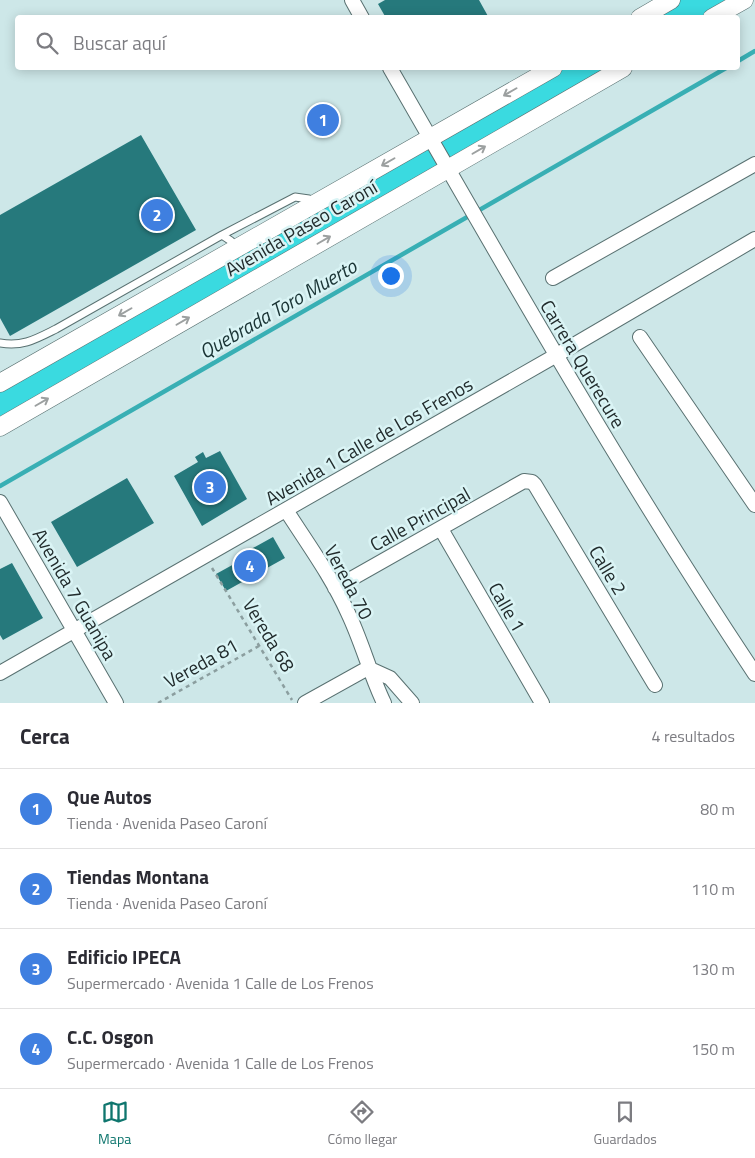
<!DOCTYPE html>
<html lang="es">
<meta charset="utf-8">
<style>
body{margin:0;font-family:"Titillium Web",sans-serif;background:#f2f2f3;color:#2b2b33}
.you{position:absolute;left:390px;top:275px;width:18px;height:18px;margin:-12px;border:4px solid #fff;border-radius:50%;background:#1a73e8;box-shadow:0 0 0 8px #1a73e833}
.badge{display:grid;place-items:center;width:32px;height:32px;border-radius:50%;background:#0f766e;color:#fff;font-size:16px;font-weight:700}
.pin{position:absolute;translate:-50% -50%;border:2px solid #fff;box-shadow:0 1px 5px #0006}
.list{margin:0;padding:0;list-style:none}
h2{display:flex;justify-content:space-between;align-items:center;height:65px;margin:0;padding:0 20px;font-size:21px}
h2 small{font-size:16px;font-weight:400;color:#7c7c81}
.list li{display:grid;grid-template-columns:32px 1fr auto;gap:15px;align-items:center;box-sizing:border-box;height:80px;padding:0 20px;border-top:1px solid #e1e1e2}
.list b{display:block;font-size:19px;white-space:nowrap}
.list p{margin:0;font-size:16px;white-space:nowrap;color:#7c7c81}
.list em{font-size:16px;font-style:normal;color:#7c7c81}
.icon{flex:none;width:28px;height:28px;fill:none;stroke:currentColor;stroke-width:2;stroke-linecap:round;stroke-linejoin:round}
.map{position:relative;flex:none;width:755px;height:703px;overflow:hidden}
.search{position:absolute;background:#fff;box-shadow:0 2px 12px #0003;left:15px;right:15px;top:15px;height:55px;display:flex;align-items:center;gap:12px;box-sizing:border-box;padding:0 18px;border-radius:5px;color:#7c7c81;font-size:19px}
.sheet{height:385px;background:#fff}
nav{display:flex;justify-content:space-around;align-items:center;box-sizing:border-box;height:70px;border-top:1px solid #e1e1e2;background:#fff;font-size:14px;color:#7c7c81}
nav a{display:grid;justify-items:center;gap:2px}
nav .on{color:#0f766e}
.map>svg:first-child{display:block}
.green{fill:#3adae0}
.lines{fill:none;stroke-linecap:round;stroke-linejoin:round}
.stream{stroke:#38afb4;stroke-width:4.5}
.building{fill:#26797c}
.service-casing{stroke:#597171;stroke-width:9}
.minor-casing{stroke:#597171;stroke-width:16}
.tertiary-casing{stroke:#597171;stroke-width:19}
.path{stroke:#8b9e9f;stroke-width:2.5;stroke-dasharray:4 4;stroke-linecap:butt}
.service{stroke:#fff;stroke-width:7}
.minor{stroke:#fff;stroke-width:14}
.tertiary{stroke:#fff;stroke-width:18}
.oneway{stroke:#9ca0a0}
.labels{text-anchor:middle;stroke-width:5;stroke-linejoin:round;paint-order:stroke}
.street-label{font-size:19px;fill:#222c2d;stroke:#daf4f5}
.water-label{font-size:20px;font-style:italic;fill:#1a3435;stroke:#daf4f5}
</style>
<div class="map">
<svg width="755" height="703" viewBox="0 0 755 703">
<rect width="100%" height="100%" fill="#cde7e8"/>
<path class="green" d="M671 0H744L712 17 640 18Z
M553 68H623L0 427V383Z"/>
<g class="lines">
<path class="stream" d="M738 61 755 51
M0 486 726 68"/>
</g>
<path class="building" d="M385 0H479L489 18H386L378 4Z
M141 135 196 230 10 336 0 318V215Z
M220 451 247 499 202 526 174 476 198 462 195 457 203 452 206 458Z
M127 478 154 523 77 567 51 522Z
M273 537 285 558 226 591 216 574 245 558 242 554Z
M12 563 43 618 3 640 0 635V569Z"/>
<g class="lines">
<defs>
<path id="service" d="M222 235 295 197 309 199 314 202
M0 343C23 347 36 339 56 329L222 235 231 241 236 248"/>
<path id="minor" d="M352 0 362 18
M390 68C507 272 624 477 755 674
M553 278 755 164
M640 337 755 505
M0 502 116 703
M286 510C307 543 332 577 348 613 362 642 370 674 384 703
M441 529 542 703
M335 588 524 481 532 482 535 485 655 685
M0 673 555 356 755 239
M305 703 368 668 390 678 412 703"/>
<path id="tertiary" d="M640 18 671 0
M712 18 744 0
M0 383 553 68
M0 427 623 68"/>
</defs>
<use href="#service" class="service-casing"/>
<use href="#minor" class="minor-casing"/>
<use href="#tertiary" class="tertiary-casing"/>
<path class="path" d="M212 568 292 700
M158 703 259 646"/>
<use href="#service" class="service"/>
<use href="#minor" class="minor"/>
<use href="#tertiary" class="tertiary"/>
</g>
<defs><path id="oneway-shaft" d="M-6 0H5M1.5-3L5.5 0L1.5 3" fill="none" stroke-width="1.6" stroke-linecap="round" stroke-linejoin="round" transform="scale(1.25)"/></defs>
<g class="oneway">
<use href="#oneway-shaft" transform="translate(510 92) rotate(150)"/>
<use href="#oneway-shaft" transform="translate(479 150) rotate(-30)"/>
<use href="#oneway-shaft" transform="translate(388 162) rotate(150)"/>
<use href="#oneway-shaft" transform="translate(324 240) rotate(-30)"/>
<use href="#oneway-shaft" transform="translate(125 312) rotate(150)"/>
<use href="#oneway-shaft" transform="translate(183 321) rotate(-30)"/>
<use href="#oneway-shaft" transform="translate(42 402) rotate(-30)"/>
</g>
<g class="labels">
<g class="street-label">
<text transform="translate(301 228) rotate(-30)" y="7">Avenida Paseo Caroní</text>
<text transform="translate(583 364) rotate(59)" y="7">Carrera Querecure</text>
<text transform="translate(369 441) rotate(-30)" y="7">Avenida 1 Calle de Los Frenos</text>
<text transform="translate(420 519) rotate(-29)" y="7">Calle Principal</text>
<text transform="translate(608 570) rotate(59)" y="7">Calle 2</text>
<text transform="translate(349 582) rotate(62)" y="7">Vereda 70</text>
<text transform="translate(75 594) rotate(60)" y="7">Avenida 7 Guanipa</text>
<text transform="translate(507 607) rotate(60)" y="7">Calle 1</text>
<text transform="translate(269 635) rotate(59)" y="7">Vereda 68</text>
<text transform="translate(201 663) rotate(-29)" y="7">Vereda 81</text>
</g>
<g class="water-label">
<text transform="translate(278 309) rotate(-30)" y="7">Quebrada Toro Muerto</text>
</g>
</g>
</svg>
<div class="you"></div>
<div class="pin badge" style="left:323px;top:120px;background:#3f7fe0">1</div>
<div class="pin badge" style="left:157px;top:215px;background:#3f7fe0">2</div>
<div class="pin badge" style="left:210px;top:487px;background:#3f7fe0">3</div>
<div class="pin badge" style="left:250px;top:566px;background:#3f7fe0">4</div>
<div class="search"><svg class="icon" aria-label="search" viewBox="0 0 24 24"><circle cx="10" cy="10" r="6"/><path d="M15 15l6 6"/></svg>Buscar aquí</div>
</div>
<section class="sheet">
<h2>Cerca<small>4 resultados</small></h2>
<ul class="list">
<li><span class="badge" style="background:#3f7fe0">1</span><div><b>Que Autos</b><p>Tienda · Avenida Paseo Caroní</p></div><em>80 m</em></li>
<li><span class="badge" style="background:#3f7fe0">2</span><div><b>Tiendas Montana</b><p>Tienda · Avenida Paseo Caroní</p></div><em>110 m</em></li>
<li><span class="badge" style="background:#3f7fe0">3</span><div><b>Edificio IPECA</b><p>Supermercado · Avenida 1 Calle de Los Frenos</p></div><em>130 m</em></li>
<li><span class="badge" style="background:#3f7fe0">4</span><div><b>C.C. Osgon</b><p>Supermercado · Avenida 1 Calle de Los Frenos</p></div><em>150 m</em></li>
</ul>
</section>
<nav>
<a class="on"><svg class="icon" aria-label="map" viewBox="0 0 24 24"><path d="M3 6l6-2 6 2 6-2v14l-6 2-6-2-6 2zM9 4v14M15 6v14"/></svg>Mapa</a>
<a><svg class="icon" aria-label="directions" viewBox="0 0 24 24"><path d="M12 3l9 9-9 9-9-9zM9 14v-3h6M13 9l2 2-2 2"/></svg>Cómo llegar</a>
<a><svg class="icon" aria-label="saved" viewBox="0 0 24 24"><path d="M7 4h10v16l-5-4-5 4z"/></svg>Guardados</a>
</nav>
